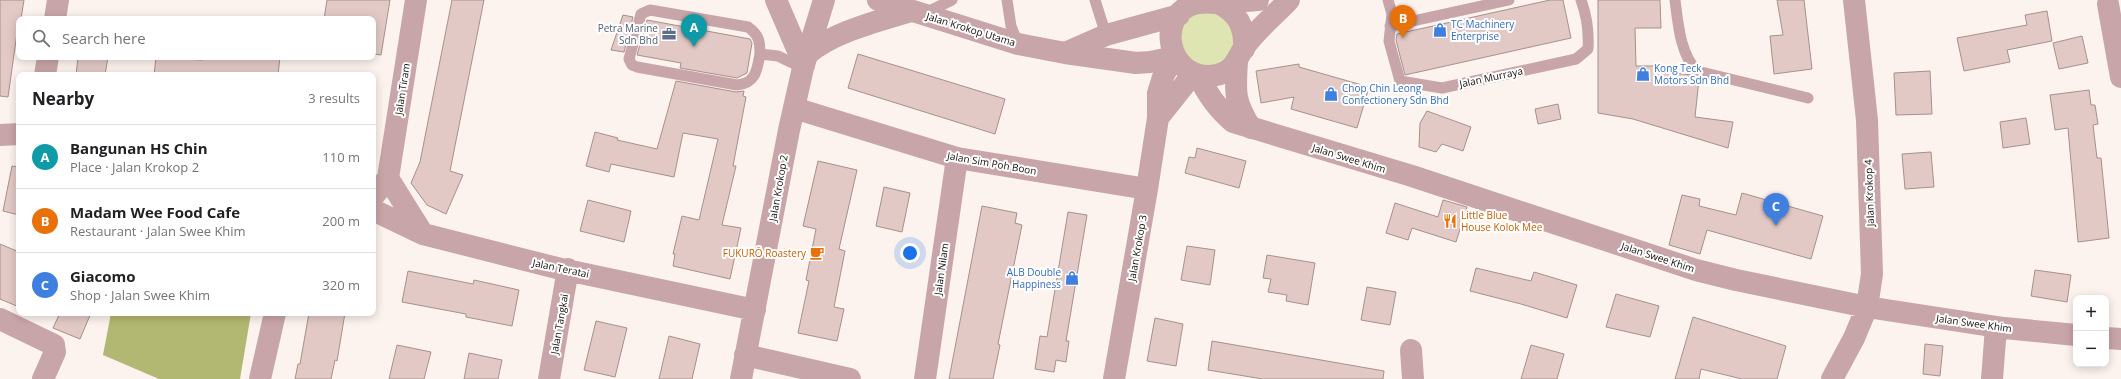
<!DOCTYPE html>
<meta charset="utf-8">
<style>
body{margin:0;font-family:"Open Sans",sans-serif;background:#f6f6f6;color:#202124}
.controls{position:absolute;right:12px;bottom:12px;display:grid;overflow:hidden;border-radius:8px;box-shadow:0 2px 10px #0003}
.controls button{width:36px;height:36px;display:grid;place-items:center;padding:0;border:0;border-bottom:1px solid #e0e0e0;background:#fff;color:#202124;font:20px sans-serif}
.you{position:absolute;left:910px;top:253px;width:14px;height:14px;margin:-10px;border:3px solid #fff;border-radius:50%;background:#1a73e8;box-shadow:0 0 0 6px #1a73e833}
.badge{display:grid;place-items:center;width:26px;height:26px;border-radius:50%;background:#1f6c6c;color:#fff;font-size:13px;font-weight:700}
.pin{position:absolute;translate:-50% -33px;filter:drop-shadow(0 1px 2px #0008)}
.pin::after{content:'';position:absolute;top:21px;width:14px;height:12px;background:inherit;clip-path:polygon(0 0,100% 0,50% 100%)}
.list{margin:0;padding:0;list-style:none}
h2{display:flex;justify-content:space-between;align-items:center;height:52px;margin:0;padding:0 16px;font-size:17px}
h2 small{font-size:13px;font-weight:400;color:#757577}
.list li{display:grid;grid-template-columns:26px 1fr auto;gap:12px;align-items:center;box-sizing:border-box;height:64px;padding:0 16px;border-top:1px solid #e0e0e0}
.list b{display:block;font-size:15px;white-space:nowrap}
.list p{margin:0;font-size:13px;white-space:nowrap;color:#757577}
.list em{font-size:13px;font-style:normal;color:#757577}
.icon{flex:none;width:22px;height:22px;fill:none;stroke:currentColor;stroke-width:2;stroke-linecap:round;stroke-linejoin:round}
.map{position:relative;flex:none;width:2121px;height:379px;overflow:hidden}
.search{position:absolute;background:#fff;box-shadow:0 2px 10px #0003;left:16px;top:16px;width:360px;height:44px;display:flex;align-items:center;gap:10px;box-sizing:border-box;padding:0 14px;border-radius:8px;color:#757577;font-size:15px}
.panel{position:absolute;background:#fff;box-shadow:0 2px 10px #0003;left:16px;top:72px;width:360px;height:244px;border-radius:8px}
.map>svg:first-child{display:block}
.green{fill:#dfe4b3}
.forest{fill:#b2b771}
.building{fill:#e2c9c5;stroke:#a6908c}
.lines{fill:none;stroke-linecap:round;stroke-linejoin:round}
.service{stroke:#c8a5a9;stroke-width:11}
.minor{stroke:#c8a5a9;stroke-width:22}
.tertiary{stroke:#c8a5a9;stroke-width:22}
.labels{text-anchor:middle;stroke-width:4;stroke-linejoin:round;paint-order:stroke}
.shop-label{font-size:10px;fill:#366cbe;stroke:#fff;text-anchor:start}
.service-label{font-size:10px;fill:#4e5e75;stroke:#fff;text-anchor:end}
.street-label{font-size:10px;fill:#140d0a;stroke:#fff}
.food-label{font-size:10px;fill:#c56008;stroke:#fff;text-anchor:start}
</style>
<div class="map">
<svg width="2121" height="379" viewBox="0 0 2121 379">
<rect width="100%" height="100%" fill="#fcf3ef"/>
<path class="green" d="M1197 12H1215L1231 24 1235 43 1226 61 1208 68 1184 57C1179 31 1175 29 1197 12Z"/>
<path class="forest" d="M111 313H251L240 379H159L103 355Z"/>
<path class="building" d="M0 0H24L21 19H19L8 97 0 96Z
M327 0H390L381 55 373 54V19H324Z
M452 0H484L450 171 463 175 446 214 427 205 411 183 420 162Z
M1550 0H1563L1571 38 1405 75 1396 40 1397 34Z
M1598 0H1660L1661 28H1635L1636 66H1676V73L1691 75 1699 79 1695 117 1733 122 1728 148 1633 119 1598 113Z
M1777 0H1804L1812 69 1774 74 1770 36 1783 35Z
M2047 11 2052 41 2007 50 2010 62 1964 71 1957 38 2027 25 2025 15Z
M623 15 633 17 624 52 611 50Z
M647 20 750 39 752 43 747 73 737 78 680 68 681 63 637 55Z
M2082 36 2088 63 2059 69 2053 43Z
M858 54 1005 99 995 134 848 88Z
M78 57H108L105 75H76Z
M156 57 202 60 203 57H280L278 75H154Z
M1299 64V67L1369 87 1357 128 1291 109 1294 97 1261 103 1256 71Z
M1930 71 1932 114 1896 115 1894 73Z
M676 81 736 92 744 91 743 96 746 97 733 166H736L722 225 741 228 730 279 673 266 675 254H673L682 216 699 220 718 139 683 133 674 177 611 164 609 172 586 166 595 132 618 138 617 140 657 149Z
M2089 90 2091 105H2095L2098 124 2093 125 2097 158H2101L2109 238 2078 242 2068 128 2055 130 2050 95Z
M1558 104 1561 119 1538 124 1535 109Z
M1427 111 1471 127 1463 151 1442 144 1436 152 1419 147 1420 123Z
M2026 118 2030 144 2003 148 2000 122Z
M1197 148 1246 161 1239 188 1185 173 1189 157 1195 158Z
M1931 152 1934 187 1905 189 1902 154Z
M818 161 857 170 839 249 845 251 834 307 844 309 837 341 798 333 809 281 806 280 816 229 803 226Z
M12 166 19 167V215L3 211Z
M884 187 910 193 902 232 876 226Z
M1742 193 1823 216 1811 259 1707 230 1700 254 1669 245 1682 195 1700 199 1699 206 1736 215Z
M588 200 631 211 624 242 580 231Z
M1443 200 1467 207 1456 242 1412 228 1408 240 1386 233 1395 203 1438 217Z
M982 206 1017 213 1015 223 1022 225 998 344 1000 345 993 379H949Z
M1068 212 1087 215 1066 341H1069L1066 362 1056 360 1054 372 1035 369 1040 336 1047 337Z
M0 244 19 252V307L0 299Z
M1187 246 1215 250 1210 285 1181 280Z
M1267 255 1315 263 1308 305 1286 301 1287 295 1268 292 1271 279 1263 278Z
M1476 268 1531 281 1534 272 1577 285 1567 318 1521 304 1470 291Z
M2035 270 2071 275 2067 302 2031 296Z
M408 271 473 284 474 280 519 290 512 326 466 317V314L402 302Z
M1367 287 1396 292 1390 325 1361 320Z
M1616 294 1659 306 1650 337 1606 327Z
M60 313H91L80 339 53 328Z
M309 313H345L337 361 335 360 331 379H295L298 364H300Z
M1693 317 1786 346 1777 379H1742L1701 369 1699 379H1675Z
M1155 318 1183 324 1176 366 1147 361Z
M596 321 627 328 615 377 584 370Z
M669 336 700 344 692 379H659Z
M1212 341 1384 371 1383 379H1263L1208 370Z
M1925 344 1943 346 1940 376 1923 374Z
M397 345 431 352 424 379H389Z
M1531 345 1564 354 1557 379H1521Z
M469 353 502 360 498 379H464Z"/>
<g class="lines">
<path class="service" d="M1007 0 1011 26 1018 44
M1095 0 1106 35
M1388 0 1392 14 1389 41 1400 81 1442 88 1576 59 1588 49C1589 32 1587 16 1581 0
M1675 0C1678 23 1680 54 1697 71L1808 98
M925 13 952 0
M1390 26 1509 0
M760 54C757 70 756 83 737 85L637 67 632 65 629 59 641 14 650 10 748 27C759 35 760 41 760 54L778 56 803 68"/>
<path class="minor" d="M2108 4 2121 77
M55 19 58 0
M1237 62C1235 92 1234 102 1251 128
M45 75 48 57
M1199 76C1207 95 1217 108 1233 122L1412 176 1696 270 1736 280 1867 307 2004 328 2076 335
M794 108 957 158 1147 189
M1158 118 1193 74
M0 135 19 134
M388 178 423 234
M373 197 388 178 416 0
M373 210 423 234 557 268 755 310
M0 319 54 345 55 352 43 379
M2106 338 2121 339
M1411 350 1413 379
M745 355 850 379
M260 379 275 313
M549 379 568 269
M741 379 789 130 803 68 824 0
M925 379 957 158
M1114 379 1147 189 1158 118V93L1164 74 1175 57
M1832 379 1854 338 1867 307 1872 274 1867 120 1854 0
M1992 379 1996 327"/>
<path class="tertiary" d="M776 0 804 65
M878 0 1018 44 1065 53 1136 63 1150 62 1175 57
M1258 0C1245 1 1231 3 1218 3 1208 3 1201 1 1191 5 1156 20 1169 75 1207 76 1214 76 1222 74 1227 71 1236 65 1238 57 1243 49 1254 32 1275 15 1289 0
M1218 3C1238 13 1245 26 1244 49
M1065 53 1106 35 1179 15
M806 55C835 31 876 22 911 11"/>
</g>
<defs>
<symbol id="shop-bare" viewBox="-9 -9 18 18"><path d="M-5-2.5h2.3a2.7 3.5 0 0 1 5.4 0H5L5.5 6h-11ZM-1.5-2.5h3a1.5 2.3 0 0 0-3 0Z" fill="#3f7fe0" stroke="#fff" stroke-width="2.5" paint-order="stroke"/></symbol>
<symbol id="office-bare" viewBox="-9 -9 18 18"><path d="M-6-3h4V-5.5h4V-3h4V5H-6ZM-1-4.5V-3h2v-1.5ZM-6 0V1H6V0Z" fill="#5c6f8a" stroke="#fff" stroke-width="2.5" paint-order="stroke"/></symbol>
<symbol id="restaurant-bare" viewBox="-9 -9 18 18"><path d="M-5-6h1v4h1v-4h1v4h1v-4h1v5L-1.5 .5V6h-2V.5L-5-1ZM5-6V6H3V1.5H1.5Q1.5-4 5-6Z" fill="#e8710a" stroke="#fff" stroke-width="2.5" paint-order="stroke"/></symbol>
<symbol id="cafe-bare" viewBox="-9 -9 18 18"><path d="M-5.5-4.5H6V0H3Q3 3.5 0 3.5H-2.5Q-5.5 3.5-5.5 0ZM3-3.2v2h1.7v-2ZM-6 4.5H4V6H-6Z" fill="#e8710a" stroke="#fff" stroke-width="2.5" paint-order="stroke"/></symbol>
</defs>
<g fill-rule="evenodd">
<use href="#shop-bare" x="1430" y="20" width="20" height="20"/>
<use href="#office-bare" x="659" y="24" width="20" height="20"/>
<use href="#shop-bare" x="1633" y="64" width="20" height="20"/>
<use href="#shop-bare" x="1321" y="84" width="20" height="20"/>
<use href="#restaurant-bare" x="1440" y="211" width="20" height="20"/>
<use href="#cafe-bare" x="807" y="243" width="20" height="20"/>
<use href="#shop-bare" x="1062" y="268" width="20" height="20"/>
</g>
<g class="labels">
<g class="shop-label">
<text x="1451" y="28">TC Machinery<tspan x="1451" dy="12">Enterprise</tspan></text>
<text x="1654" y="72">Kong Teck<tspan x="1654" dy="12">Motors Sdn Bhd</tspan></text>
<text x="1342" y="92">Chop Chin Leong<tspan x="1342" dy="12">Confectionery Sdn Bhd</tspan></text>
<text x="1061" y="276" text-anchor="end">ALB Double<tspan x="1061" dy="12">Happiness</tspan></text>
</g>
<g class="service-label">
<text x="658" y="32">Petra Marine<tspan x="658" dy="12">Sdn Bhd</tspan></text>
</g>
<g class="street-label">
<text transform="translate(971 29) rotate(17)" y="4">Jalan Krokop Utama</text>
<text transform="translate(1491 77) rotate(-12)" y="4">Jalan Murraya</text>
<text transform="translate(402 89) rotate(-81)" y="4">Jalan Tiram</text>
<text transform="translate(1349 158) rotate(17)" y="4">Jalan Swee Khim</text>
<text transform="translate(992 163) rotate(10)" y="4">Jalan Sim Poh Boon</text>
<text transform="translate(778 188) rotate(-80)" y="4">Jalan Krokop 2</text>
<text transform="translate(1869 193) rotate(-92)" y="4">Jalan Krokop 4</text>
<text transform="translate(1137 248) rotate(-80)" y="4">Jalan Krokop 3</text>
<text transform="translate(1658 257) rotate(18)" y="4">Jalan Swee Khim</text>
<text transform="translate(561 268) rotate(12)" y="4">Jalan Teratai</text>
<text transform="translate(941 269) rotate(-82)" y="4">Jalan Nilam</text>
<text transform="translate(1974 323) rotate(8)" y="4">Jalan Swee Khim</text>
<text transform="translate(559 324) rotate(-80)" y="4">Jalan Tangkai</text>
</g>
<g class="food-label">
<text x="1461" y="219">Little Blue<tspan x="1461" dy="12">House Kolok Mee</tspan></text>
<text x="806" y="257" text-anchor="end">FUKURŌ Roastery</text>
</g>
</g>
</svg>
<div class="controls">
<button>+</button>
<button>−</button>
</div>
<div class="you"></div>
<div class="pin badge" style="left:694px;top:47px;background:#0f9aa8">A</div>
<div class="pin badge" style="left:1403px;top:38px;background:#e8710a">B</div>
<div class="pin badge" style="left:1776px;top:226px;background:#3f7fe0">C</div>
<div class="search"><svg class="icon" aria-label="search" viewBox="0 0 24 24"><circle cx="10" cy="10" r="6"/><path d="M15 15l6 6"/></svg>Search here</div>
<section class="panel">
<h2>Nearby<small>3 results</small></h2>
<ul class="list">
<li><span class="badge" style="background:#0f9aa8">A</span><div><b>Bangunan HS Chin</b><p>Place · Jalan Krokop 2</p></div><em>110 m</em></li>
<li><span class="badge" style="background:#e8710a">B</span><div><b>Madam Wee Food Cafe</b><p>Restaurant · Jalan Swee Khim</p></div><em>200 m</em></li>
<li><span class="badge" style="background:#3f7fe0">C</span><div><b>Giacomo</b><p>Shop · Jalan Swee Khim</p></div><em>320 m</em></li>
</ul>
</section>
</div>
